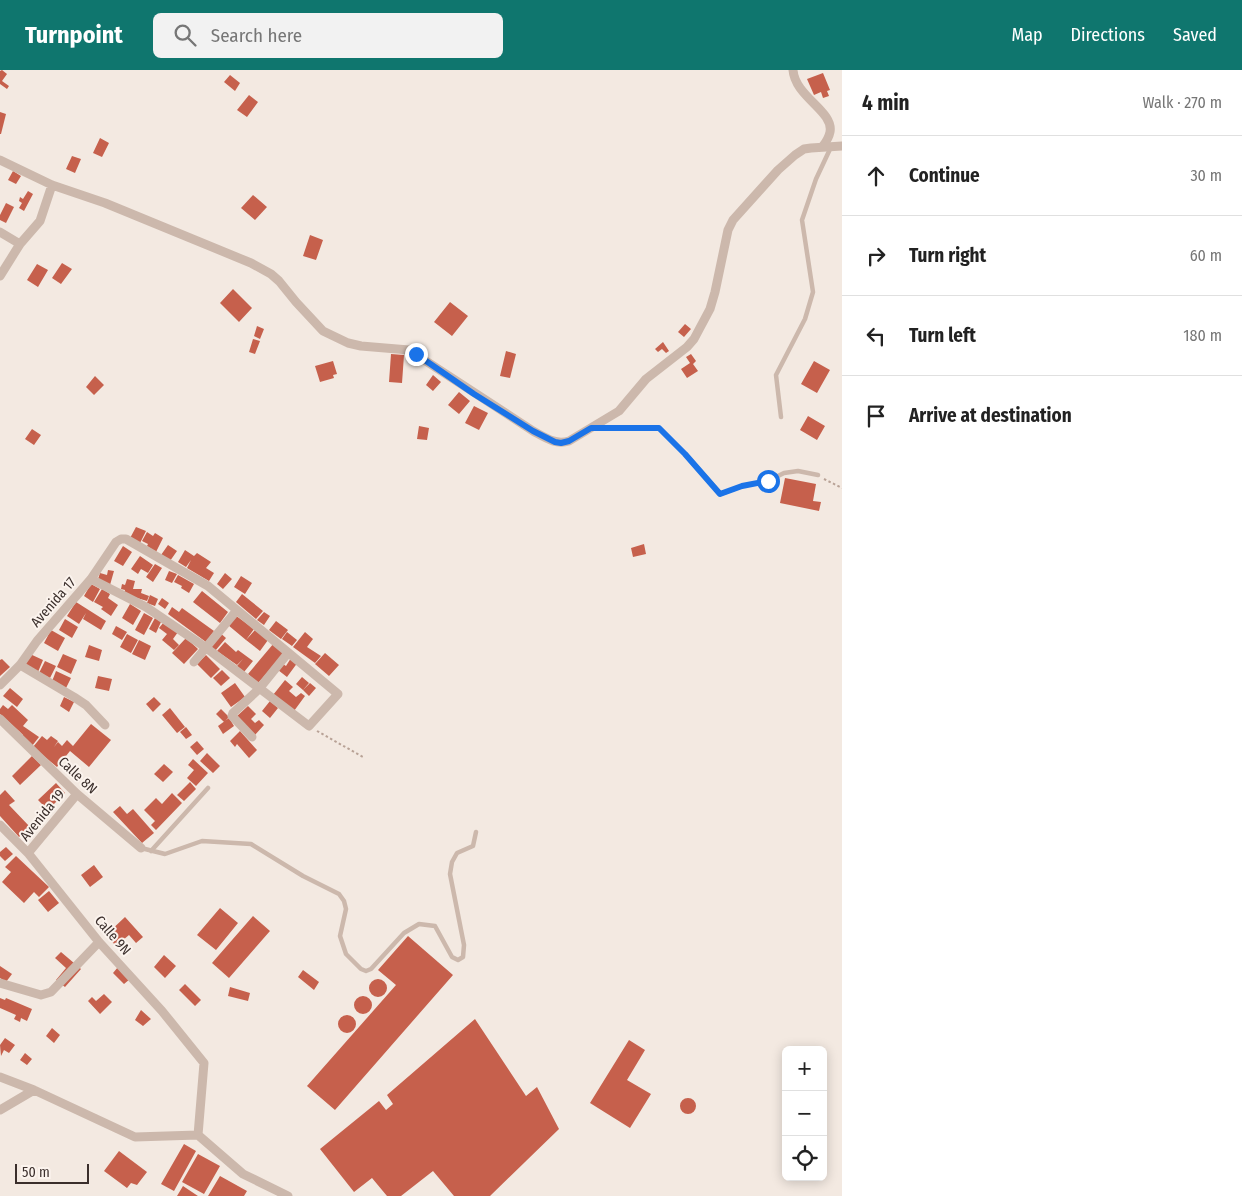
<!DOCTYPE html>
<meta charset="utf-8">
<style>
body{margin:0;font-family:"Fira Sans Condensed",sans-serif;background:#f2f2f2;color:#222}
.controls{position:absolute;right:15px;bottom:15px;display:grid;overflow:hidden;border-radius:8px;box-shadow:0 2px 12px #0003}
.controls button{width:45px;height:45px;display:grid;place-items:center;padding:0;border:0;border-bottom:1px solid #e0e0e0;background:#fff;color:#222;font:25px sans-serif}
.scale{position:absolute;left:15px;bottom:12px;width:74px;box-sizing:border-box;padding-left:5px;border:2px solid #3a2e2b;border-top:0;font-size:14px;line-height:18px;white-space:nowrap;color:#3a2e2b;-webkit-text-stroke:4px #fbf3ed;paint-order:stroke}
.stop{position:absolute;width:15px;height:15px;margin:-11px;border:4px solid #1a73e8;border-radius:50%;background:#fff}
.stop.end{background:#1a73e8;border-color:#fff;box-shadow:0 1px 5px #0008}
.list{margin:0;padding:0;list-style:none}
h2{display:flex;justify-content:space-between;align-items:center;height:65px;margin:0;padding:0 20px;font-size:21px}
h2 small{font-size:16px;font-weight:400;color:#767676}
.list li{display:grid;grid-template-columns:32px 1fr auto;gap:15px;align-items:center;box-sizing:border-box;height:80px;padding:0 20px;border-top:1px solid #e0e0e0}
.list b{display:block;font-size:19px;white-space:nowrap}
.list em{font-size:16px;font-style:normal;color:#767676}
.icon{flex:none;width:28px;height:28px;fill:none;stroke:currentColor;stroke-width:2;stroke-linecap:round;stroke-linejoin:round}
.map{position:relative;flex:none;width:842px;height:1126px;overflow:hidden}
header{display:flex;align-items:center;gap:30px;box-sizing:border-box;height:70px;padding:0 25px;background:#0f766e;color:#fff}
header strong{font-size:24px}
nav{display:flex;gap:28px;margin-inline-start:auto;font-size:18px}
.search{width:350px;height:45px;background:#f2f2f2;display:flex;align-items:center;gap:12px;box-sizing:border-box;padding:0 18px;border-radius:8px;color:#767676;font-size:19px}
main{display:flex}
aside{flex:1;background:#fff}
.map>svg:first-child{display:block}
.building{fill:#c6604c}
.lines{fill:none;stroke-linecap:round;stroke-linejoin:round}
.path{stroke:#b8a296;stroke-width:2;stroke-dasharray:2.5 2.5;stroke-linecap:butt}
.lane{stroke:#ccb8ac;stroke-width:4.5}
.street{stroke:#ccb8ac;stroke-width:9}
.route{stroke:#1a73e8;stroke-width:6}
.labels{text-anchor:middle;stroke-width:4;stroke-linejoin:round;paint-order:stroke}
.street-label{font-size:14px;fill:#3a2e2b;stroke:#fbf3ed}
</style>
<header>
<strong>Turnpoint</strong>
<div class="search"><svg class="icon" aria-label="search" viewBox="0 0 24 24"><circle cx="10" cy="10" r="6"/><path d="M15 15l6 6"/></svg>Search here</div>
<nav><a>Map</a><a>Directions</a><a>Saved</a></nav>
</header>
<main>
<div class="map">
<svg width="842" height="1126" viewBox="0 0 842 1126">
<rect width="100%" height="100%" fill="#f3e9e1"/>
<path class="building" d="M2 0 7 4 2 11 9 16 7 19 0 14V1Z
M823 3 830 20 827 21 829 26 823 28 821 22 814 25 807 9Z
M230 5 240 13 235 21 224 12Z
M249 25 258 32 247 47 237 40Z
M0 42 6 44 1 64H0Z
M100 68 109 73 102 87 93 83Z
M72 86 81 89 75 103 66 99Z
M13 101 21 106 16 114 8 110Z
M28 121 33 124 24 141 19 138 22 133 19 131 20 127 23 129Z
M253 125 267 137 255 150 241 138Z
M6 133 14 137 6 153 0 150V145Z
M310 165 323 170 316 190 303 186Z
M62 193 72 199 61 214 52 208Z
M37 194 48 200 38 217 27 210Z
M233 219 252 238 239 252 220 233Z
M450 232 468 246 452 266 434 252Z
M685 254 691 259 684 267 678 262Z
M257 256 264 259 260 269 254 266Z
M253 269 260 271 255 284 249 282Z
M663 272 669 281 666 283 662 279 658 282 655 279Z
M506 281 516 284 510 308 500 306Z
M391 284 404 285 402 313 389 312Z
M691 284 696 291 693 294 698 301 687 308 681 299 690 293 686 287Z
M333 291 337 304 333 305 334 308 320 312 315 296Z
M814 291 830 300 817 323 801 314Z
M433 305 441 312 433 321 426 315Z
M95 306 104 315 94 325 86 317Z
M459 322 470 331 459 344 448 335Z
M474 336 488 343 479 360 465 353Z
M808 346 825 356 817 370 800 360Z
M419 356 429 358 427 370 417 369Z
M32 359 41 365 34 375 25 369Z
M785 408 816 414 813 431 821 432 819 441 780 433Z
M136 457 146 461 139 475 129 470Z
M147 462 153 466 155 463 163 468 156 482 147 476 148 474 142 471Z
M644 474 646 484 633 487 631 478Z
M168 475 177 481 170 491 161 485Z
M123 476 132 482 123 496 114 491Z
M185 480 194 486 197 483 211 492 206 498 214 503 209 511 187 498 191 490 186 497 178 492Z
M140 486 153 495 148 503 141 499 138 504 131 499Z
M155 494 162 498 153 512 146 507Z
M108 500 114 501 110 515 97 512 100 503 107 505Z
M169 501 177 504 172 513 165 510Z
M225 503 232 509 223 519 217 514Z
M178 505 194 514 189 523 181 518 182 516 174 512Z
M241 506 252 513 245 524 234 517Z
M127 509 135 511 133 519H142L141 523 149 526 147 531 124 524 125 520 121 519 122 514 125 515Z
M91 514 100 519 93 532 84 526Z
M102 519 110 524 108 528 118 535 111 546 101 539 103 537 94 532Z
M202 521 228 542 220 553 193 532Z
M242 524 263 541 256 549 236 532Z
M150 525 158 529 155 536 147 533Z
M162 528 169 533 165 539 158 534Z
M76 532 106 551 101 560 83 549 86 543 79 554 67 546Z
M130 534 141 541 133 555 122 548Z
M172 537 179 542 182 538 214 561 206 572 168 544Z
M264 542 270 546 264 555 257 550Z
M144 543 153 548 144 565 135 560Z
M235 545 254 559 246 570 228 555Z
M155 548 161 552 156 563 149 559Z
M65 549 78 557 72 568 59 560Z
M276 551 288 560 281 569 269 560Z
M164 552 178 562 173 569 179 575 174 580 162 570 167 564 159 558Z
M116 556 127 562 122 570 112 564Z
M51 560 65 568 58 581 44 573Z
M255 560 268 570 260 581 246 570Z
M219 562 226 568 215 581 208 576Z
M287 562 297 570 292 576 282 569Z
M305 562 313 569 307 577 321 586 315 593 293 577Z
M127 564 138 570 131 583 120 577Z
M186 568 198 579 184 594 172 583Z
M139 570 151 576 145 590 132 584Z
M225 572 236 582 238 580 253 591 244 602 237 596 243 589 237 595 217 581Z
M274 573 285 583 258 613 248 604Z
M89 575 102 580 99 591 85 587Z
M325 583 339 595 329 606 315 594Z
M30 584 43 590 38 602 25 596Z
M63 584 77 590 71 604 57 597Z
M206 585 220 599 211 608 197 594Z
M291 588 298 592 287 607 278 600 283 594 286 596Z
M2 589 10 597 0 606V590Z
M45 591 56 596 50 608 39 603Z
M222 600 230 608 221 616 213 608Z
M56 601 71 608 65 620 51 614Z
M98 606 112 609 109 621 95 618Z
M302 607 309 613 303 620 296 614Z
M285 610 293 617 289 621 296 627 301 623 305 626 294 641 273 625Z
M235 613 245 627 231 637 221 623Z
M310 613 316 618 309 626 303 620Z
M10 618 23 629 17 637 3 626Z
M64 627 74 632 69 642 60 636Z
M154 627 161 634 153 642 146 634Z
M270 631 278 638 270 648 262 641Z
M3 635 8 639 12 635 28 650 23 656 39 667 32 676 21 667 23 665 19 661 0 644V639Z
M248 636 256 644 251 649 255 653 259 650 264 655 254 666 236 647Z
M170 638 185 657 177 663 162 645Z
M221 639 229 647 224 652 216 644Z
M229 648 234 656 223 664 218 656Z
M91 654 111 670 89 697 70 681 57 697 33 677 42 666 47 670 51 666 58 671 54 677 58 672 62 676 67 670 73 676Z
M186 657 192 665 186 669 180 662Z
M240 661 257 680 249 688 237 674 235 677 230 671Z
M197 671 204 679 197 685 190 677Z
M207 683 220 696 213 703 200 691Z
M32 686 41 695 20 715 12 706Z
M193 689 208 703 196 716 187 708 194 700 188 695Z
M164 694 173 702 163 712 154 704Z
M190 712 196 719 184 731 177 725Z
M56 713 65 723 48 740 38 730Z
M5 720 15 731 9 735 30 757 19 767 0 746V725Z
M172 723 182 733 156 760 151 755 155 751 144 740 156 728 162 734Z
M120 736 127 744 133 739 154 763 142 773 113 742Z
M6 777 13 784 5 791 0 786V782Z
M16 786 49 817 39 827 34 822 24 833 2 812 11 802 5 797Z
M94 795 103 807 90 817 81 805Z
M49 821 59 833 48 842 38 830Z
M220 838 238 853 216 880 197 865Z
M253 846 270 861 229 908 212 893Z
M125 847 143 867 136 873 129 865 116 876 106 865Z
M408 866 453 905 335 1040 307 1016 396 915 378 900Z
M61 882 81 899 65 917 56 910 66 898 55 888Z
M164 885 176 896 165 908 154 897Z
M0 896 12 904 6 912 0 908Z
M118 897 130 909 124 914 113 903Z
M303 900 319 912 314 920 298 907Z
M369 918a9 9 0 1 1 18 0a9 9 0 1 1-18 0Z
M185 914 201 930 195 936 179 920Z
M230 917 250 923 248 931 228 926Z
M104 924 112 932 100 944 88 931 92 927 96 931Z
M354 935a9 9 0 1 1 18 0a9 9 0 1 1-18 0Z
M0 928 5 930 6 928 32 939 27 951 21 948 20 952 14 949 16 945 0 938Z
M141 940 151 949 143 956 135 950Z
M338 954a9 9 0 1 1 18 0a9 9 0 1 1-18 0Z
M475 949 526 1026 537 1017 559 1059 490 1126H454L433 1101 401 1126H387L372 1108 354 1122 320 1079 379 1031 386 1040 393 1034 387 1025Z
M52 958 60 965 54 973 46 966Z
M5 968 15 975 9 983 4 980 1 986 0 975Z
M629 970 645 980 627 1010 651 1024 630 1058 590 1033Z
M25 983 32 989 27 995 20 990Z
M680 1036a8 8 0 1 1 16 0a8 8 0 1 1-16 0Z
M184 1074 196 1081 174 1121 161 1114Z
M119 1081 147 1102 137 1115 131 1113 127 1118 104 1101Z
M198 1084 220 1096 204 1124 182 1112Z
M220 1106 247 1121 244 1126H208Z
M183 1116 198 1126H177Z"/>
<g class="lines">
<path class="path" d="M824 409 842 418
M317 661 363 687"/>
<path class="lane" d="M781 347 776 305 805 249 813 222 802 150 816 109 831 77
M595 358H659L685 384 721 424 742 416 768 411 784 403 798 401 818 405
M141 778 165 784 202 771 251 774 303 806 339 824 344 831 346 839 340 866 346 884 361 899 366 901 371 899 404 863 419 854 435 856 452 887 458 890 463 887 464 875 450 804 452 792 457 783 473 776 476 762
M151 781 208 718"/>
<path class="street" d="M793 0C795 27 834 41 830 62 829 67 826 72 823 76
M0 90 52 115 105 133 251 193 271 204 279 211 296 232 323 261 348 273 361 276 409 280 533 361C546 368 555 375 569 371L619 341 646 309 687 277 694 269 710 239 715 222 728 160 733 150 778 100 795 85 804 79 811 78 842 76
M0 162 20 174
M0 206 20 174 40 151 52 115
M194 592 237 540
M20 595 74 627 86 635 105 655
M0 615 20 595 37 571 91 509 116 472 121 469H126L208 516 338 624 309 656 205 577 146 537 91 509
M0 649 77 724 141 778
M252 667 232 646 233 643 259 619 288 583
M0 755 28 783 99 872 162 941 204 993 198 1065
M28 783 77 724
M0 913 41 925 51 922 99 872
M0 1007 34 1020 135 1067 198 1065 243 1104 288 1126
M0 1040 34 1020"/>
</g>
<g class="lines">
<path class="route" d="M416 284 474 324 533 361 555 372 561 373 569 371 591 358H659L685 384 720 424 742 416 768 411"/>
</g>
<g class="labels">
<g class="street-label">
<text transform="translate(53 532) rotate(-49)" y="5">Avenida 17</text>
<text transform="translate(78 705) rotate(43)" y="5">Calle 8N</text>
<text transform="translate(42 745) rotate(-51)" y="5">Avenida 19</text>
<text transform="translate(113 865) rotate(49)" y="5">Calle 9N</text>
</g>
</g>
</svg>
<div class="controls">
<button>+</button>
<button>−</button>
<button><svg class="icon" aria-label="locate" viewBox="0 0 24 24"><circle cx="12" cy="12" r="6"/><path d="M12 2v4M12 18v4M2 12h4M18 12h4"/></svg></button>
</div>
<div class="scale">50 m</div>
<div class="stop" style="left:768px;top:411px"></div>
<div class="stop end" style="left:416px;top:284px"></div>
</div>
<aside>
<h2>4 min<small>Walk · 270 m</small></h2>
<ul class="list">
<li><svg class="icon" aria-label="ahead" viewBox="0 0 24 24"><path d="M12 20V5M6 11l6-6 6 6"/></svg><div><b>Continue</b></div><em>30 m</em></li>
<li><svg class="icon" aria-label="right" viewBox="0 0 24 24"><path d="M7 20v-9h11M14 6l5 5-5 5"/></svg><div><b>Turn right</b></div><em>60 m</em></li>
<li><svg class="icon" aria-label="left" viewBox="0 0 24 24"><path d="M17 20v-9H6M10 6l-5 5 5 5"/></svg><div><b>Turn left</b></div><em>180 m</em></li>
<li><svg class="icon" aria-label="arrive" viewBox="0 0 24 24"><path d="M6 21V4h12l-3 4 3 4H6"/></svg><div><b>Arrive at destination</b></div></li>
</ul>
</aside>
</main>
